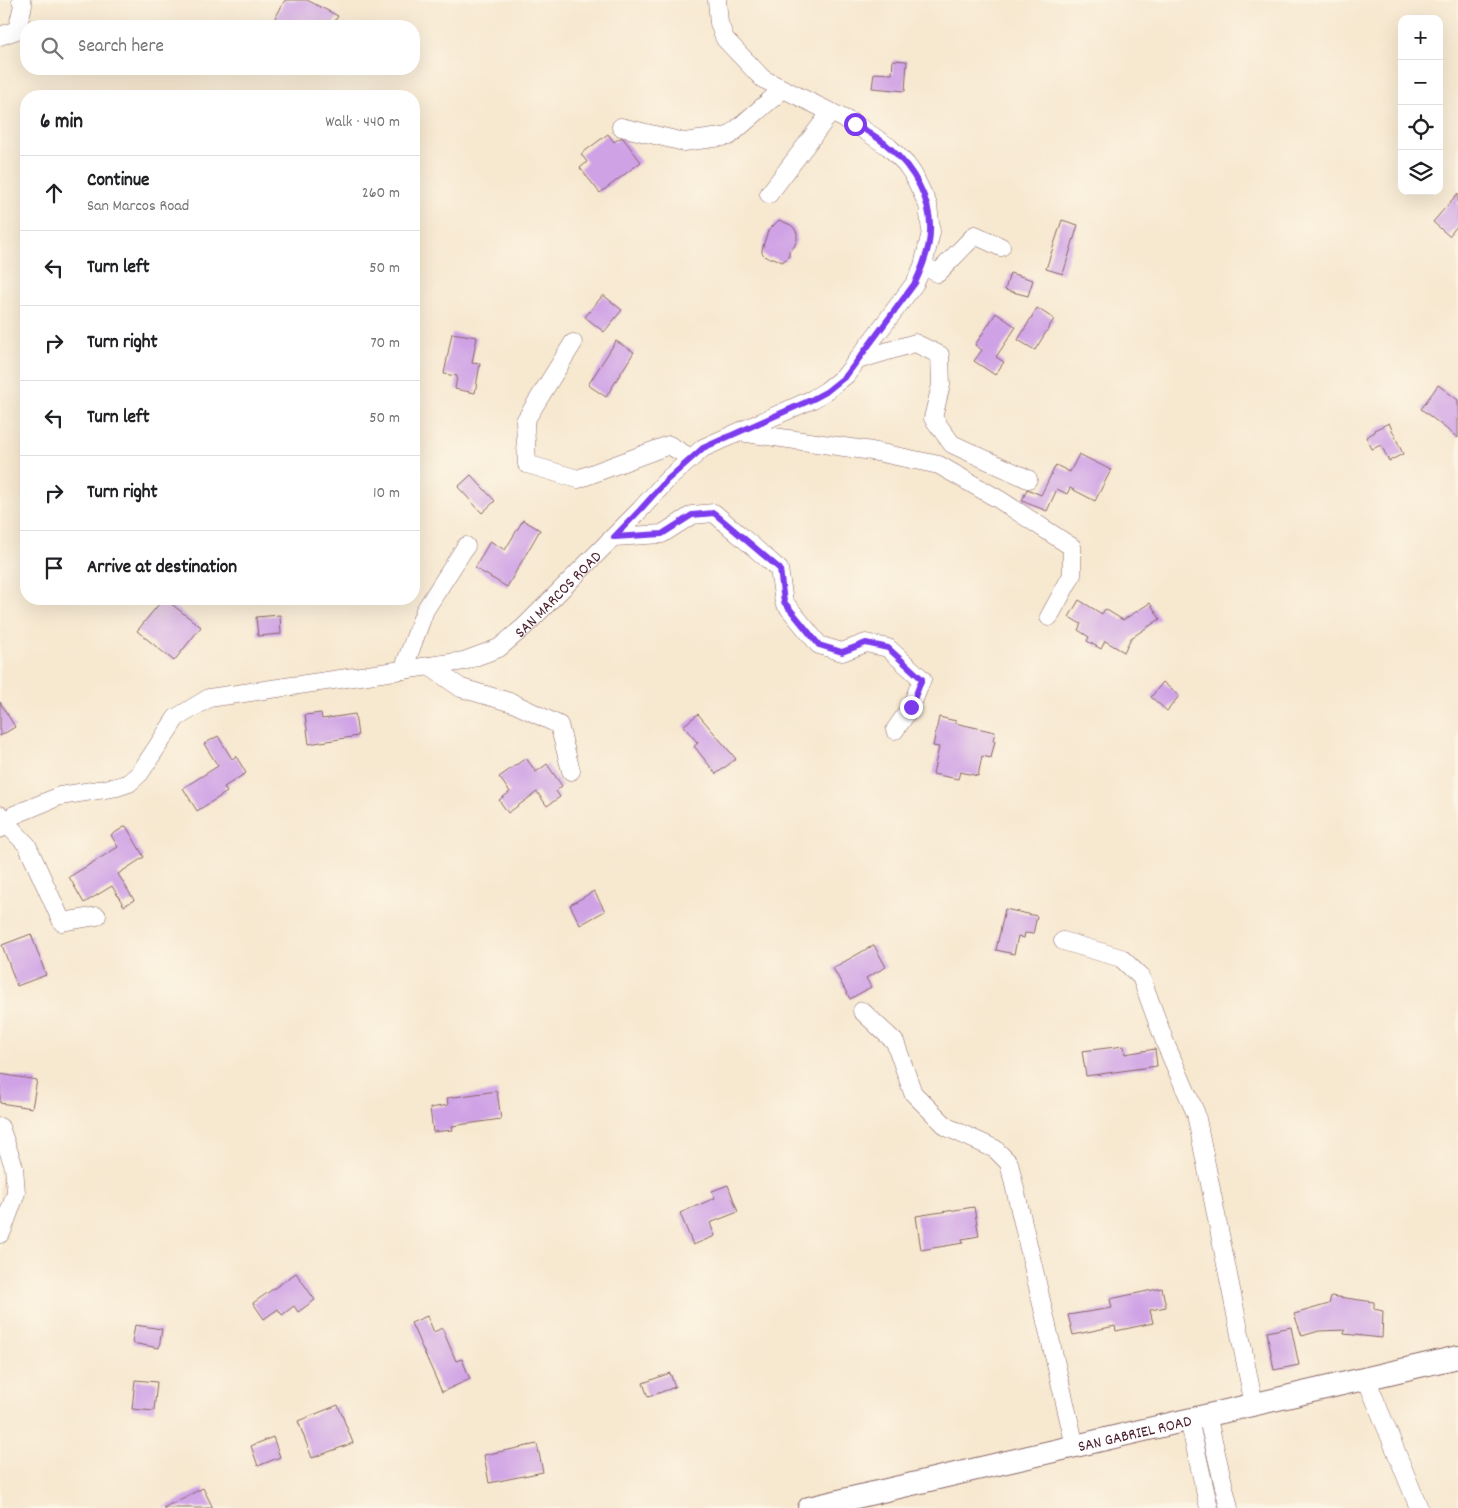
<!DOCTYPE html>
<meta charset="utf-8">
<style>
body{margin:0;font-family:Dekko,sans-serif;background:#f2f2f2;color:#202124}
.controls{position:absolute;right:15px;top:15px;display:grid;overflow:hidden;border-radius:10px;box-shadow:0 5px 20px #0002}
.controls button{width:45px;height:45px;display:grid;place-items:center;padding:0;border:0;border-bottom:1px solid #e0e0e0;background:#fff;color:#202124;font:25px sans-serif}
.stop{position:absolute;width:15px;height:15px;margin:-11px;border:4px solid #7c3aed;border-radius:50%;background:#fff}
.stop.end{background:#7c3aed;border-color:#fff;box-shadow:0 1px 5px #0008}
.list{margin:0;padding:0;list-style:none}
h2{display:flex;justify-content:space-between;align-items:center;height:65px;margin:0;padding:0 20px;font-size:21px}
h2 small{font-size:16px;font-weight:400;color:#757577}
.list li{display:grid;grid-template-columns:32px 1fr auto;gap:15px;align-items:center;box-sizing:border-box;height:75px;padding:0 20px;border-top:1px solid #e0e0e0}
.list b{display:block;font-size:19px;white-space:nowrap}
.list p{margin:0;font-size:16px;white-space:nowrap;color:#757577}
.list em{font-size:16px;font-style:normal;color:#757577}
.icon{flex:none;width:28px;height:28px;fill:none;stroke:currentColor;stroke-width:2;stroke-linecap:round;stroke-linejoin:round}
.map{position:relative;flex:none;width:1458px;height:1508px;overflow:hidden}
.search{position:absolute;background:#fff;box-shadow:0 5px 20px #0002;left:20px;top:20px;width:400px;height:55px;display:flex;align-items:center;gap:12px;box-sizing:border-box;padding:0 18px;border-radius:20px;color:#757577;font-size:19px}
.panel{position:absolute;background:#fff;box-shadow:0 5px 20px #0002;left:20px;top:90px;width:400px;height:515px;border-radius:20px}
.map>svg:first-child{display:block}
.building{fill:#cfa2e6}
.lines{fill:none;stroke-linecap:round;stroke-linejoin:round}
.minor-casing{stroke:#876565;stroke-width:19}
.tertiary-casing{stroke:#876565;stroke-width:24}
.minor{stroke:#fff;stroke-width:18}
.tertiary{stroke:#fff;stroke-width:22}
.route{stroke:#7c3aed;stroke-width:6}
.labels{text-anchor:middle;stroke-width:5;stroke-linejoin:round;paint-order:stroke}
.street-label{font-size:16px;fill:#4a1f2b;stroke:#fcf5e5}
</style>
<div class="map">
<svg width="1458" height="1508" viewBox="0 0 1458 1508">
<rect width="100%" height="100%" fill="#fcf5e5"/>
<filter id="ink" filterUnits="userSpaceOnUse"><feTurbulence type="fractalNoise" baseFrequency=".02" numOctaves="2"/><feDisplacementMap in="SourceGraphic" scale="10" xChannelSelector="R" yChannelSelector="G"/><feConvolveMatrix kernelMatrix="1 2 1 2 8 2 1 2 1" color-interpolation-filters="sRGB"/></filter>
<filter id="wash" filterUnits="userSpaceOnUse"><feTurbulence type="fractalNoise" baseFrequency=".0096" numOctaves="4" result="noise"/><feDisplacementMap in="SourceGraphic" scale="20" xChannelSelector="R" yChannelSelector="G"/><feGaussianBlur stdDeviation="1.12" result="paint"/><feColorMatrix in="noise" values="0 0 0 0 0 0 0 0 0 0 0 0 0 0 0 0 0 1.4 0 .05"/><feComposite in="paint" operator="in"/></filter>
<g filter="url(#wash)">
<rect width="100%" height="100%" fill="#f7e8d0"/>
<g id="blocks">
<path class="building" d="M285 0H307L338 16 332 26H271Z
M893 60 907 61 905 91 872 88 874 73 892 74Z
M608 134 614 142 620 138H623L641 162 600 193 580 168 587 162 581 154Z
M1458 193V225L1449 236 1433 222Z
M779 220 791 225 794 228 797 233V240L794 247 789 251V257L782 262 774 258H767L762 253V249L768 231Z
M1062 220 1078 225 1063 274 1046 269Z
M1010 273 1033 280 1028 296 1005 290Z
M603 295 622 310 604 332 585 317Z
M1037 308 1054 319 1035 350 1018 340Z
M996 313 1016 327 996 357 1004 362 995 375 974 361 982 350 975 345Z
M452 333 477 337 472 363 480 364 475 393 455 389 457 376 444 374Z
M616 341 634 352 606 397 588 385Z
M1438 385 1458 400V438L1421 409Z
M1389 423 1403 454 1389 461 1381 445 1372 449 1366 437 1375 432 1374 430Z
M1079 454 1111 470 1095 501 1070 488 1067 494 1057 489 1047 511 1022 501 1027 489 1041 495 1056 465 1070 472Z
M471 475 495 501 482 513 458 487Z
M523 520 540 530 507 587 475 568 490 541 505 550Z
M163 599H165L201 627 174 661 137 631Z
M1079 600 1102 614 1105 609 1123 620 1150 603 1160 619 1131 638 1124 652 1105 641 1101 649 1087 641 1089 637 1078 630 1081 624 1069 617Z
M280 615 281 634 258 636 256 617Z
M1163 682 1179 696 1167 711 1151 697Z
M0 702 15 727 0 736Z
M321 713 322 719 355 714 358 736 309 744 305 715Z
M698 714 736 759 716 774 694 746 698 743 683 726Z
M939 717 956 721 955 723 995 732 993 741H995L991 758 982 756 978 776 960 772 958 779 933 774 939 747 933 746Z
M218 736 232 759 236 756 246 773 224 787 227 792 197 811 183 788 218 766 204 744Z
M526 758 536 772 547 764 562 786 556 791 560 797 547 806 537 792 508 813 499 800 510 792 499 777Z
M126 826 144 857 118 874 134 900 124 906 112 886 84 903 69 877 118 847 111 835Z
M594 891 605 911 580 925 570 905Z
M1005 909 1037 916 1033 934 1025 933 1024 938 1018 936 1014 954 996 950Z
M31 934 46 975 17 986 2 945Z
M874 945 886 967 866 978 871 987 850 999 833 968Z
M1124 1046 1125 1054 1155 1049 1157 1066 1086 1076 1082 1051Z
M0 1074 37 1080 32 1108 0 1103Z
M497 1091 501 1119 452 1126 453 1130 433 1132 430 1108 448 1105 447 1098Z
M728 1185 738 1212 710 1223 715 1236 693 1245 680 1213 715 1198 712 1191Z
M974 1207 979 1236 962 1239 963 1243 921 1250 916 1216Z
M296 1273 315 1300 298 1312 294 1306 282 1315 278 1309 264 1319 253 1303Z
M1162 1288 1166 1307 1150 1310 1153 1323 1116 1331 1115 1326 1073 1335 1068 1315 1112 1308 1110 1299Z
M1331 1296 1374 1302V1309L1383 1311 1382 1338 1344 1334 1345 1330 1319 1331 1302 1336 1294 1314 1329 1304Z
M427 1316 434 1332 442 1328 456 1361 462 1359 470 1379 442 1392 411 1323Z
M135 1325 162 1329 159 1348 132 1343Z
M1291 1327 1299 1365 1274 1370 1267 1332Z
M670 1373 675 1387 648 1397 643 1383Z
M135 1380 157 1382 154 1411 132 1409Z
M338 1405 353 1443 312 1458 298 1421Z
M273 1437 280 1457 258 1466 251 1446Z
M537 1444 543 1472 489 1483 484 1455Z
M203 1488 213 1508H163Z"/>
</g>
</g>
<g filter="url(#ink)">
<use href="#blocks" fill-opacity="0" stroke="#876565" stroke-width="1"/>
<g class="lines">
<defs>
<g id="minor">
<path d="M0 36 17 30 23 5 21 0"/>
<path d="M621 127 684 142 729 136 783 89"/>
<path d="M769 194 831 112"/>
<path d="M923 266 938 273 975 235 1001 247"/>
<path d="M573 343 525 421 527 464 578 479 669 445 691 458"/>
<path d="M858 360 915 343 940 355 941 385 933 418 952 444 1028 479"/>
<path d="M740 432 872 451 939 465 1000 500 1072 547V575L1049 617"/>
<path d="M614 537 662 534 692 515 714 513 779 569 784 602 819 645 842 652 866 643 888 648 922 679 911 707 895 730"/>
<path d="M429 666 461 688 513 703 559 725 571 771"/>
<path d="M403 670 425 610 466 546"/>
<path d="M0 815 6 823 27 845 62 922 97 916"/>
<path id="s1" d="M0 829 14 815 60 796 117 787 129 783 140 773 176 718 209 698 464 661 499 648 525 626 640 510 667 480 703 448 813 399 826 391 846 375 915 283 923 266 931 232 928 205 913 174 906 164 889 147 855 124 763 79 725 39 719 23 717 0"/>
<path d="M1063 941 1121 958 1141 977 1166 1045 1196 1114 1254 1405"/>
<path d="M862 1011 895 1042 913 1093 947 1127 995 1149 1009 1163 1075 1446"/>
<path d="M0 1127 14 1167 16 1193 3 1229 0 1234"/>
<path d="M1366 1378 1419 1508"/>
<path d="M1207 1415 1229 1508"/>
<path d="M1189 1420 1209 1508"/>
</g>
<g id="tertiary">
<path id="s2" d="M809 1508 1458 1357"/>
</g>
</defs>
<use href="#minor" class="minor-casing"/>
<use href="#tertiary" class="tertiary-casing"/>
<use href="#minor" class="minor"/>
<use href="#tertiary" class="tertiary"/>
</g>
</g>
<g class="lines" filter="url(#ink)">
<path class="route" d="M855 124C867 131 880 138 890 148 913 168 932 200 930 232 930 249 922 268 915 283L846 376 826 392 813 399 703 448 667 480 640 510 614 537 662 534 692 515 714 513 780 569 784 602 819 645 842 652 866 643 888 648 922 679 911 707"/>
</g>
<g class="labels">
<g class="street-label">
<text dy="6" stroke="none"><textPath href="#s1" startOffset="634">SAN MARCOS ROAD</textPath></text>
<text dy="6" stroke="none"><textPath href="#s2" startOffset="334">SAN GABRIEL ROAD</textPath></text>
</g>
</g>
</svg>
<div class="controls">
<button>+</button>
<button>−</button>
<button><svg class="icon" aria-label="locate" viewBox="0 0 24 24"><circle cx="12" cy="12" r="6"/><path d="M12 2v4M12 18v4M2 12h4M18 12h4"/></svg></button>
<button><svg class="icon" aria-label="layers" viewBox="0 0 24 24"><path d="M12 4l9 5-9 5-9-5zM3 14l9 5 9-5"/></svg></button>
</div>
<div class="stop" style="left:855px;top:124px"></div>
<div class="stop end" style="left:911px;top:707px"></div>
<div class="search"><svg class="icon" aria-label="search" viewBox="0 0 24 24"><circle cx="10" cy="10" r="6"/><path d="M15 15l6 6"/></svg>Search here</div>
<section class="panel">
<h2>6 min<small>Walk · 440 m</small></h2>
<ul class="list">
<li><svg class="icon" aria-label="ahead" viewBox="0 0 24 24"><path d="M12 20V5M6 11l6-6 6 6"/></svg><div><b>Continue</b><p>San Marcos Road</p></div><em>260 m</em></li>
<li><svg class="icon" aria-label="left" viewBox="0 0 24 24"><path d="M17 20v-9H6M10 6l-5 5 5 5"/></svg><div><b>Turn left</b></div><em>50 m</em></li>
<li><svg class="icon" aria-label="right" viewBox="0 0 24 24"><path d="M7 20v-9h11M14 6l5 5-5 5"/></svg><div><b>Turn right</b></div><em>70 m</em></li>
<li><svg class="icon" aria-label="left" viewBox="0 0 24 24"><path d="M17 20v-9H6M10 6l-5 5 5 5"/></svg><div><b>Turn left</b></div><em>50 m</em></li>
<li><svg class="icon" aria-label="right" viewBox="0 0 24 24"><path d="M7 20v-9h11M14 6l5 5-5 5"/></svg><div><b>Turn right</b></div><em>10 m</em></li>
<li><svg class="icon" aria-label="arrive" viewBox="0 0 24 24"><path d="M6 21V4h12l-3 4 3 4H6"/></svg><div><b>Arrive at destination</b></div></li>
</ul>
</section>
</div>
